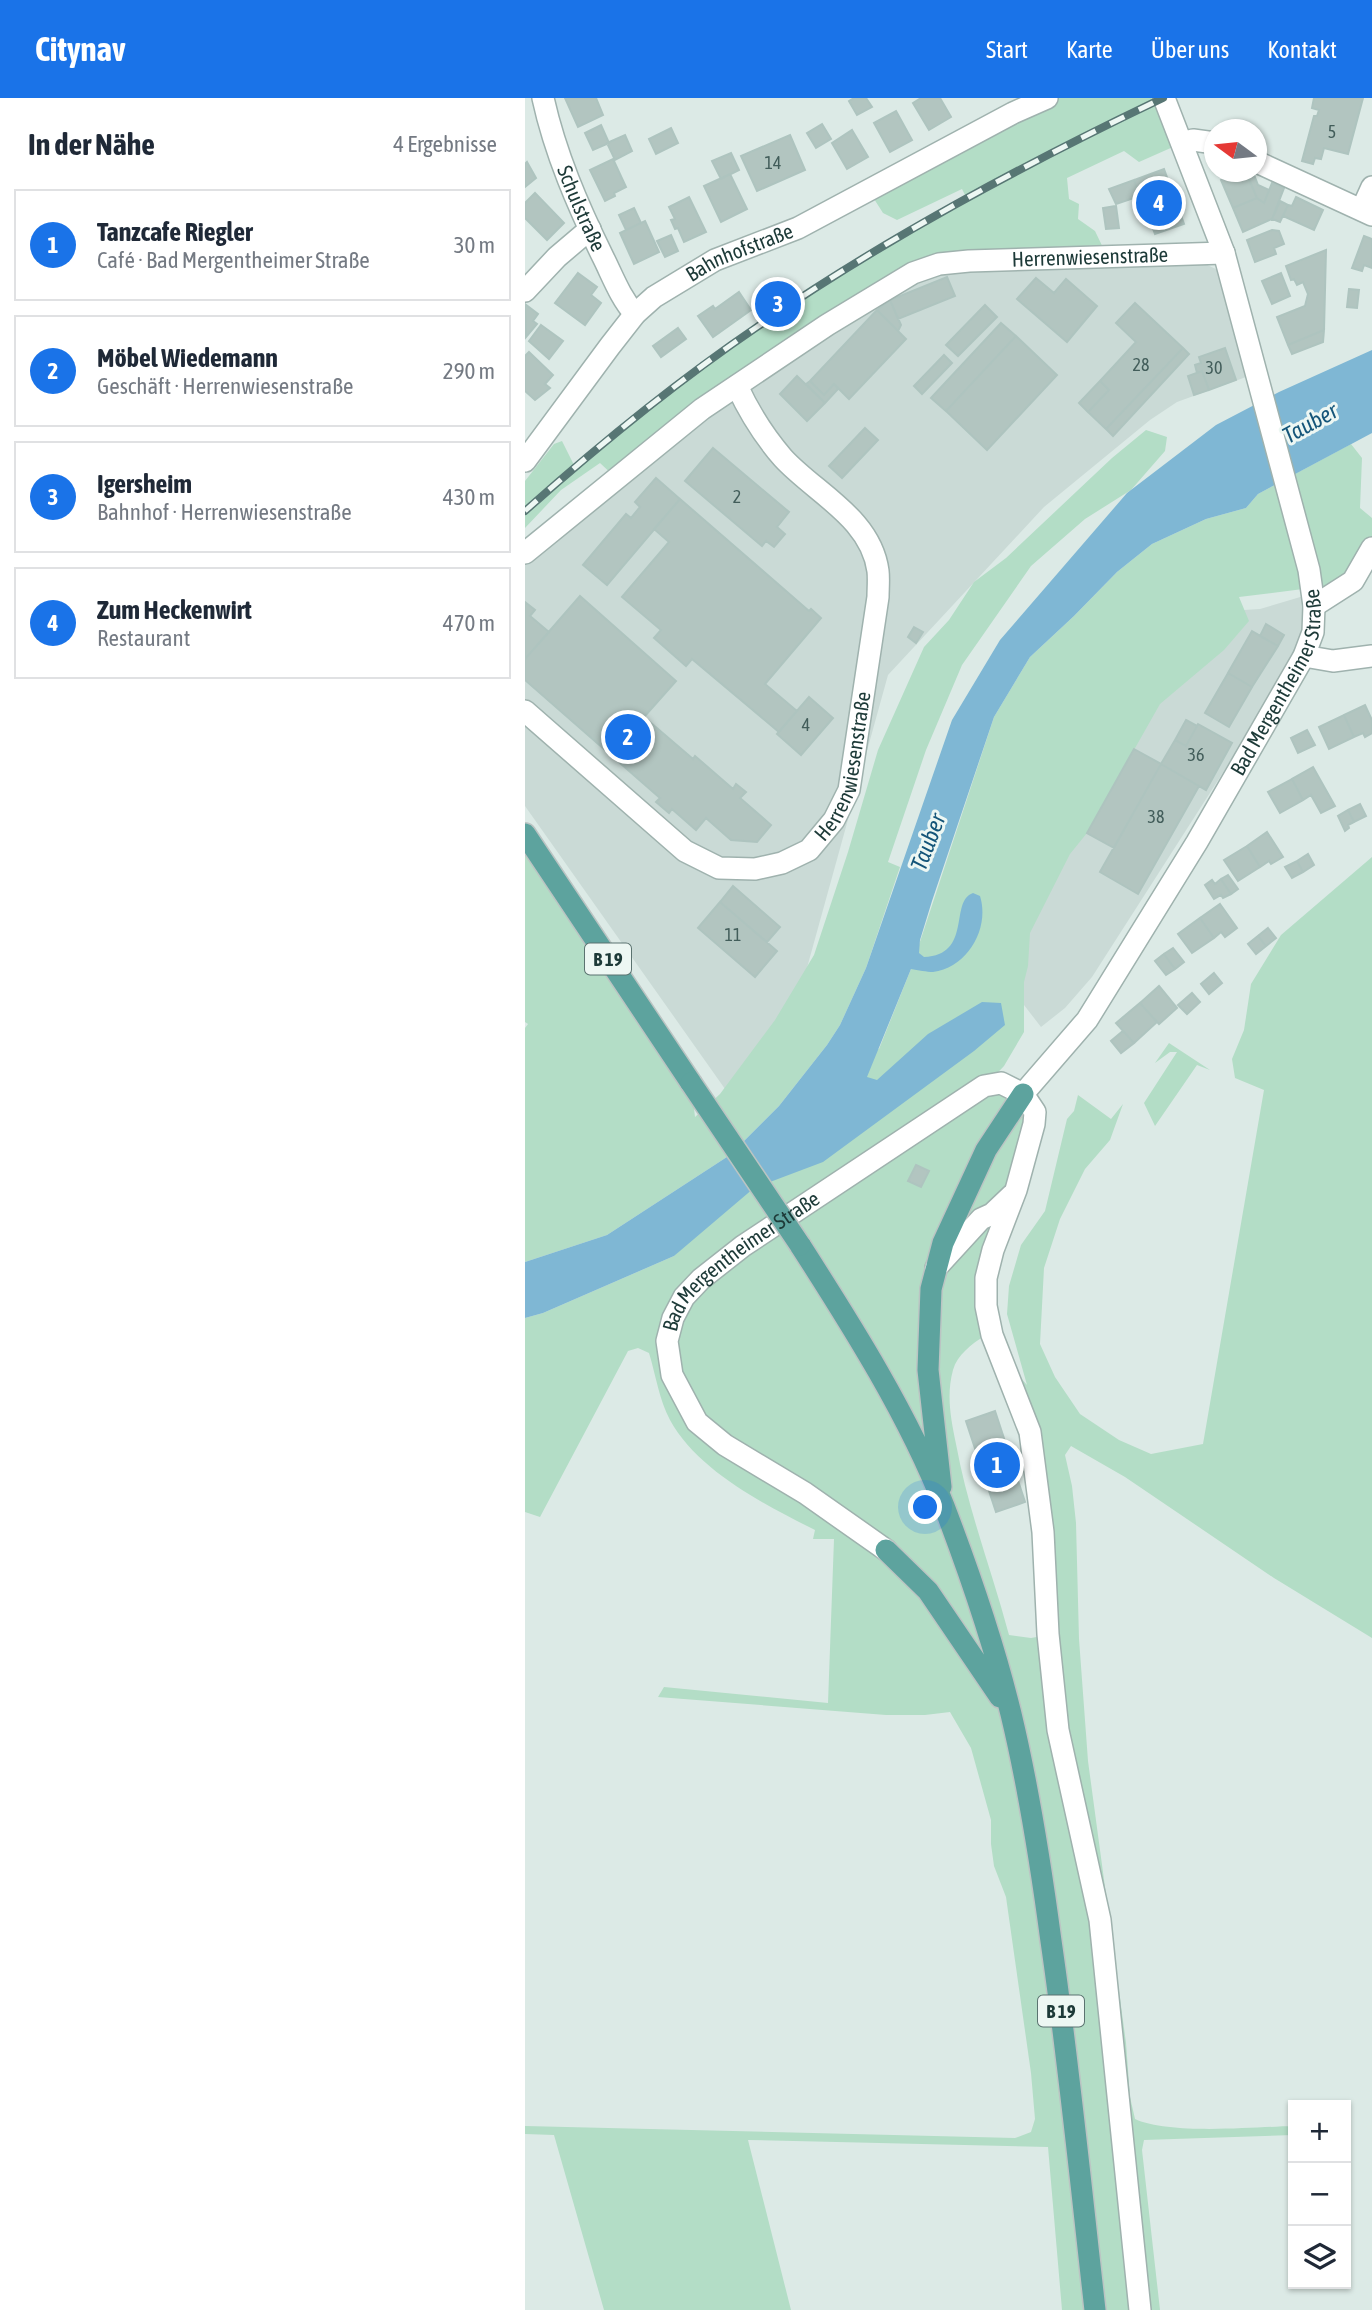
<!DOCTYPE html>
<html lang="de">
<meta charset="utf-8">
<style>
body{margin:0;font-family:"Asap Condensed",sans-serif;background:#f2f2f3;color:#1f2937}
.controls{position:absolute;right:21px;bottom:21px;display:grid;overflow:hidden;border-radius:0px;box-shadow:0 2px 5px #0004}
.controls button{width:63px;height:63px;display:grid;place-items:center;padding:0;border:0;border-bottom:2px solid #e0e1e3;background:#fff;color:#1f2937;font:35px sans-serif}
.compass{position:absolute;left:679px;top:21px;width:63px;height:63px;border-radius:50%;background:#fff;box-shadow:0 2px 5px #0004;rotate:285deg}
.you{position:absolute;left:401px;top:1410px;width:24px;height:24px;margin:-18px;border:5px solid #fff;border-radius:50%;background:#1a73e8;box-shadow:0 0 0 10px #1a73e833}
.badge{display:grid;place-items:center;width:46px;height:46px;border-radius:50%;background:#1a73e8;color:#fff;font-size:23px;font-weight:700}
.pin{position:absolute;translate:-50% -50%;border:4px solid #fff;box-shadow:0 2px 7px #0006}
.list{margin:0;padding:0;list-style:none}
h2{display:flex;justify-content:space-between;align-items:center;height:91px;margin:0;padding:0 28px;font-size:30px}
h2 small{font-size:23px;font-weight:400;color:#747a83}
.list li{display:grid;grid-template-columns:46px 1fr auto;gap:21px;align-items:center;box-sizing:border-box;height:112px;margin:0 14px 14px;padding:0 14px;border:2px solid #e0e1e3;border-radius:0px}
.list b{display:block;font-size:26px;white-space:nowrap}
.list p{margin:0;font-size:23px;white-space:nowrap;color:#747a83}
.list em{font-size:23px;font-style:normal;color:#747a83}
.icon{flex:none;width:38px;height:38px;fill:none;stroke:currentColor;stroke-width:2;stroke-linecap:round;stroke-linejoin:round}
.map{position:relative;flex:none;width:847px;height:2212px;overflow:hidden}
header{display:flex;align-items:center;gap:42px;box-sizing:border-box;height:98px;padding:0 35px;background:#1a73e8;color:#fff}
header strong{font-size:33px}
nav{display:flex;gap:38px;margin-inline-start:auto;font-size:24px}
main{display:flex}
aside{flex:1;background:#fff}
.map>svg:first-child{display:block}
.built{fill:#cadad6}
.green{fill:#b3ddc6}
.water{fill:#7fb7d4}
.building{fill:#b2c5c0;stroke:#aec4bf;stroke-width:2}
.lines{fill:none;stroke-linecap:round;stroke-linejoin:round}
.minor-casing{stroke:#9fb2ae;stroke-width:24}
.major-casing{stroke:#bbc4c3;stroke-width:24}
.minor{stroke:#fff;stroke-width:21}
.major{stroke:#5da39e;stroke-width:21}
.rail-casing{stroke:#577674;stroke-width:8}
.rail{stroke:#edf7f3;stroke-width:5;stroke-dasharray:16;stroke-linecap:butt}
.major-bridge-casing{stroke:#bbc4c3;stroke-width:24;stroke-linecap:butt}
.major-bridge{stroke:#5da39e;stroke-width:21}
.labels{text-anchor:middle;stroke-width:6;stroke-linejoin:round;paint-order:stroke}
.number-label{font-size:18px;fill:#425d5a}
.shield{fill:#edf7f3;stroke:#5b7370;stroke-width:2}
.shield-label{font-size:19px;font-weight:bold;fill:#1d3a38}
.street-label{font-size:21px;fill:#1d3a38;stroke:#edf7f3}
.water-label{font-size:23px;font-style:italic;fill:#145579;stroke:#edf7f3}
</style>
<header>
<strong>Citynav</strong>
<nav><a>Start</a><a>Karte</a><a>Über uns</a><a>Kontakt</a></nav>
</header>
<main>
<aside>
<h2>In der Nähe<small>4 Ergebnisse</small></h2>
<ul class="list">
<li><span class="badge">1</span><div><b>Tanzcafe Riegler</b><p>Café · Bad Mergentheimer Straße</p></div><em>30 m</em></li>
<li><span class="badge">2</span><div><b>Möbel Wiedemann</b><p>Geschäft · Herrenwiesenstraße</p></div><em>290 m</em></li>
<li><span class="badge">3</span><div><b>Igersheim</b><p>Bahnhof · Herrenwiesenstraße</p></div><em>430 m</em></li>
<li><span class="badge">4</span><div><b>Zum Heckenwirt</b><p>Restaurant</p></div><em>470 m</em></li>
</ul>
</aside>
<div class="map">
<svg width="847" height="2212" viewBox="0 0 847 2212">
<rect width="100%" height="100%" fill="#dceae6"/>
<path class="built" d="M678 165 693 172 721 279 652 304 625 322 519 409 363 577 275 895 205 998 0 708V466L177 321 276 253 392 183 417 175 444 172Z
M782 497 780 521 773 547 731 623 567 879 540 910 516 929 499 907 493 874 496 846 593 655 703 513 735 511Z"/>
<path class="green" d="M522 0H639L657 45 614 64 599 53 542 80 544 101 554 106 553 121 570 133 582 158 388 175 91 380 75 365 36 392 0 430V383L29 346 37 343 50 369C109 321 169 272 232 229 300 183 370 141 441 99L437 91 372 122 358 115 344 93Z
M621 332 642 339 640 353 606 392 560 421 506 468 437 567 401 652 363 764 375 769 341 870 315 927 302 947 254 1008 205 1057 82 1137 0 1164V930L3 926 0 924V736L166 985 170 1019 195 996 250 922 289 857 323 754 353 652 399 549 424 522 449 484 481 460 587 360Z
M826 346 837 360 835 410 847 420V450L789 508 778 491 714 499 724 523 699 552 635 606 562 735 545 756 505 835 503 868 499 884V934L479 968 460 988 510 1014 468 1152 459 1238C447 1246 432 1257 428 1272 421 1298 426 1321 431 1346 443 1412 467 1473 484 1537L506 1540 523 1537 505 1335 473 1254 502 1287 482 1216 484 1188 496 1147 520 1113 542 1021 549 1013 553 997 586 1021 598 1006 585 1042 560 1071 535 1121 519 1170 515 1246 530 1279 555 1316 594 1342 626 1356 678 1346 739 992 710 980 707 961 719 932 726 886 756 837 847 759V1540L749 1480 600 1379 546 1348 540 1357 547 1388 551 1425 554 1541 563 1663 601 1945 605 1999 610 2021C645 2037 728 2029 768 2028V2037L619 2042 617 2052 635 2212H537L523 2049 223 2042 266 2212H79L29 2037 0 2036V2028L490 2040 506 2034 510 2021 506 1975 481 1799 469 1768 466 1746V1722L446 1650 425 1614 400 1617H361L133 1599 139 1589 303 1605 309 1441H288L290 1432C240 1407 173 1373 145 1322 134 1301 131 1278 124 1255L113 1250 103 1253 15 1419 0 1414V1220L18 1215 149 1158 342 953 354 951 386 871 469 619 505 559 549 518 592 474 627 446 681 421 721 410 733 396Z
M644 945 685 972 672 967 630 1028 619 1005 652 954H645L630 965Z"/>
<path class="water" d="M847 252V335L733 396 721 410 681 421 627 446 592 474 549 518 505 559 469 619 407 803 395 842 394 855 399 859C448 857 424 803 448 795L455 798C465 830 443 869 408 874 402 874 393 872 386 871L342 979 352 982 403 936 457 904 476 905 480 927 449 953 298 1064 229 1090 149 1158 18 1215 0 1220V1164L82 1137 205 1057 254 1008 302 947 315 927 341 870 427 622 475 542 602 395 691 327 754 294Z"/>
<path class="building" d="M40 0H71L78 17 53 29Z
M329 0H341L347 9 332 17 324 3Z
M396 0H415L426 19 404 32 388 5Z
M789 0H838L823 56 799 50 796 61 790 60 788 66 777 63 789 18H792L794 12 787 10Z
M371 13 387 42 365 54 349 25Z
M297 26 306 41 291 50 282 35Z
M76 27 84 45 68 52 60 35Z
M146 30 153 45 131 56 124 41Z
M327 32 343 59 322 71 307 45Z
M100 37 107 53 90 62 82 45Z
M265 37 280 72 232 93 216 58Z
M206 55 214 72 196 81 187 63Z
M88 61 101 89 89 95 90 98 80 103 65 72Z
M2 64 11 80 0 89V66Z
M639 71 659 126 630 136 624 120 619 122 617 114 620 112 609 82Z
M716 74H721L732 100 708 110 696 82Z
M728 74 733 87 744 92 739 105 732 100 722 77Z
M205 76 222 111 196 124 179 88Z
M609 82 615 98 591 106 584 91Z
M747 85 759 90 747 121 718 134 708 110 732 100 739 105Z
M10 95 39 125 22 142 0 120V105Z
M164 99 181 134 159 144 153 130 150 131 146 122 150 121 144 109Z
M771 99 798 112 789 132 758 118 763 107 767 108Z
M755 103 763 107 755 124 747 121Z
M591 108 594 130 581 131 578 110Z
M109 110 116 125 101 132 94 117Z
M120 123 134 154 109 166 95 135Z
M747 132 754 133 759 146 749 150 751 156 730 164 722 142Z
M146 137 153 153 140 159 132 143Z
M839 138 847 141V170L839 167 837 173 827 170Z
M801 152 799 232 763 247 752 219 780 208 783 196 778 184 772 187 769 181 766 182 761 168Z
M53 175 72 189 66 197 76 205 60 227 30 205Z
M756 175 765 198 747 206 737 183Z
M422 179 430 198 373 221 365 202Z
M511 180 529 195 541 181 572 208 542 244 492 201Z
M824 191 834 192 832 210 822 209Z
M214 194 226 212 188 239 173 218 188 208 190 211Z
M365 202 376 227 373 233 352 212Z
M610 205 658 250 581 331 563 314 584 292 575 283 611 244 591 225Z
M0 206 13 216 8 223 12 226 1 239Z
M460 207 472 219 433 258 421 247Z
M352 212 381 241 324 301 309 286 299 297 285 283Z
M476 225 491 238 421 313 406 300Z
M16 227 38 243 24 261 4 243Z
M153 230 161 241 136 259 128 248Z
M799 232 798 244 767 256 763 247Z
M491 238 532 277 462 352 421 313Z
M658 250 664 256 588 338 581 331Z
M700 250 711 282 684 292 677 273 672 275 670 267 676 265 674 259Z
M4 254 28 277 20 286 25 290 10 302 0 293V258Z
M419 257 427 265 397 296 389 288Z
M677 273 684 292 669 297 663 278Z
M272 278 300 305 282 323 255 296Z
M285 283 299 297 309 286 313 291 300 305 281 286Z
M575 283 584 292 563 314 554 305Z
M340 330 353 342 317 380 304 368Z
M188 350 264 414 252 429 260 436 249 449 241 443 237 448 160 383Z
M131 380 155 401 82 487 58 467 101 416 106 420 115 409 110 404Z
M155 401 284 513 286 511 296 520 240 586 272 613 254 634 167 561 161 568 129 540 136 532 97 499 144 444 129 431Z
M55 498 151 583 119 619 168 661 170 658 208 691 211 686 221 694 215 700 246 727 232 744 206 742 181 720 171 732 147 711 144 715 131 704 135 700 0 582V561Z
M0 504 10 512 5 518 24 534 0 561Z
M741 526 759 537 753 548 735 538Z
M389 529 398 534 391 545 383 539Z
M727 533 753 548 727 589 703 575Z
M703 575 727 589 704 629 680 615Z
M284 599 308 620 276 657 252 636Z
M840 607 847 622V635L840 639 838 635 829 639 819 617Z
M819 617 829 639 804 651 794 629Z
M661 622 672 628 661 648 650 642Z
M673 626 707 645 681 692 636 666 650 642 661 648Z
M782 632 790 647 773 655 766 640Z
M609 651 636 666 589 750 562 735Z
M636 666 674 688 613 796 575 774Z
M788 669 810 708 796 715 786 697 778 702 767 681Z
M767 681 778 702 755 715 743 694Z
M835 706 841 718 829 724 823 712Z
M823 712 829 724 823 727 824 730 820 733 813 718Z
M742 734 758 759 746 766 744 763 735 769 722 748Z
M722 748 735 769 713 783 699 762Z
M783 756 789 767 778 774 772 763Z
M772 763 778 774 767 780 760 769Z
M703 777 713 791 706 796 696 781Z
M696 781 706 796 698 800 696 797 689 801 680 787 687 782 690 786Z
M208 788 255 829 242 844 195 804Z
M195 804 252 853 230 879 173 830Z
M695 806 712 830 700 839 696 834 689 840 675 820Z
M675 820 689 840 667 855 653 836Z
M743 830 751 840 741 848 733 838Z
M733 838 741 848 731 856 723 846Z
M648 850 659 864 650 871 639 856Z
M639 856 650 871 641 877 630 863Z
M689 875 697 885 684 896 676 886Z
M634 888 652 910 634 926 615 905Z
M667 895 675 904 662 916 653 907Z
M615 905 632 924 609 945 591 925Z
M598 933 609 945 596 955 586 943Z
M391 1067 404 1073 396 1089 383 1083Z
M470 1313 500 1404 471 1414 441 1323Z"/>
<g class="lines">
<defs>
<g id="minor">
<path id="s1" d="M18 0C30 55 53 108 78 159 88 179 95 199 110 216"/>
<path d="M657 45 668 42 690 45"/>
<path d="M732 64 847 117"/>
<path d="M837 111 847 89"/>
<path d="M0 193 32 159 65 131"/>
<path id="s2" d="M0 363 85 248 110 216 129 199 190 162 273 130 488 15 522 0"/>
<path id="s3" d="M0 455 177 311 302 227 388 175 414 166 444 163 699 155"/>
<path d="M789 508 828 483 847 450"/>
<path d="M779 558 808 563 847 558"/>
<path id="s4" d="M0 613 160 753 194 770 230 771 257 765 284 752 309 722 324 692 353 499C353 491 354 481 353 473 346 420 290 395 258 360 239 338 224 314 212 288"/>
<path id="s5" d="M498 996 562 922 672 744 779 558 788 534 789 508 784 472 699 155 639 0"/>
<path d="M411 1170 456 1121 467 1116 487 1097"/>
<path id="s6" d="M361 1452 280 1395 200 1347 172 1324 147 1277 142 1243 148 1220 159 1199 176 1181 218 1148 459 988 476 985 498 996 510 1014 509 1026 491 1092 468 1152 461 1180V1208L467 1237 505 1334 518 1434 523 1536 533 1632 575 1822 615 2212"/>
</g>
<path id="major" d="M0 736 166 985
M275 1147C327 1228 384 1318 419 1408 445 1476 469 1546 486 1616 504 1691 516 1768 526 1843 544 1966 556 2089 570 2212
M416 1389 403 1272 406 1191 418 1145 461 1052 498 996
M361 1452 403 1493 475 1599"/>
</defs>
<use href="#minor" class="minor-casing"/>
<use href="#major" class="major-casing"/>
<use href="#minor" class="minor"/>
<use href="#major" class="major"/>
<defs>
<path id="rail" d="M0 413C74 347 151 284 232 229 361 140 498 67 638 0"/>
</defs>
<use href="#rail" class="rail-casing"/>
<use href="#rail" class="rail"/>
<defs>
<path id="major-bridge" d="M166 985 275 1147"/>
</defs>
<use href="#major-bridge" class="major-bridge-casing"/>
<use href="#major-bridge" class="major-bridge"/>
</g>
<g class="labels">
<g class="number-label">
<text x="807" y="40">5</text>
<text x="248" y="71">14</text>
<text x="616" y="273">28</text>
<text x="689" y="276">30</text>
<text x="212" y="405">2</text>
<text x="281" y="633">4</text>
<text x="671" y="663">36</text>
<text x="631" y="725">38</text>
<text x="208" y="843">11</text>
</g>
<g class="shield">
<rect x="60" y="845.5" width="46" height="31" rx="5"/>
<rect x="513" y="1897.5" width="46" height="31" rx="5"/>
</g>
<g class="shield-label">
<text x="83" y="868">B 19</text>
<text x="536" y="1920">B 19</text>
</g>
<g class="street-label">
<text dy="7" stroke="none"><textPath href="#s1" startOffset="117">Schulstraße</textPath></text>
<text dy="7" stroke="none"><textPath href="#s2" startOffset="306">Bahnhofstraße</textPath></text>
<text dy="7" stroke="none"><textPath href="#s3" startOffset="658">Herrenwiesenstraße</textPath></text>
<text dy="7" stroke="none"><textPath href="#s5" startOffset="488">Bad Mergentheimer Straße</textPath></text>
<text dy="7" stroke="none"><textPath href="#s4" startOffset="438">Herrenwiesenstraße</textPath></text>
<text dy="7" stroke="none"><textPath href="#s6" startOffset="429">Bad Mergentheimer Straße</textPath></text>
</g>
<g class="water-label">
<text transform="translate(785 325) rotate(-29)" y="8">Tauber</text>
<text transform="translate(403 744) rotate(-69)" y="8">Tauber</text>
</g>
</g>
</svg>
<div class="controls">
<button>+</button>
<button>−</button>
<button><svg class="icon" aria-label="layers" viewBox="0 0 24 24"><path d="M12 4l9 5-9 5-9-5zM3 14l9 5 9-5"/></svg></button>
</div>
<svg class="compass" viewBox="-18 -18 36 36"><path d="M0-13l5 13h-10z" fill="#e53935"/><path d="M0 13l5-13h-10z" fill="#747a83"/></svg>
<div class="you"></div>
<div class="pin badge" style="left:472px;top:1367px">1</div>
<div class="pin badge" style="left:103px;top:639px">2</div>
<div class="pin badge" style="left:253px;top:206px">3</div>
<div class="pin badge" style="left:634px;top:105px">4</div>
</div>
</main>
